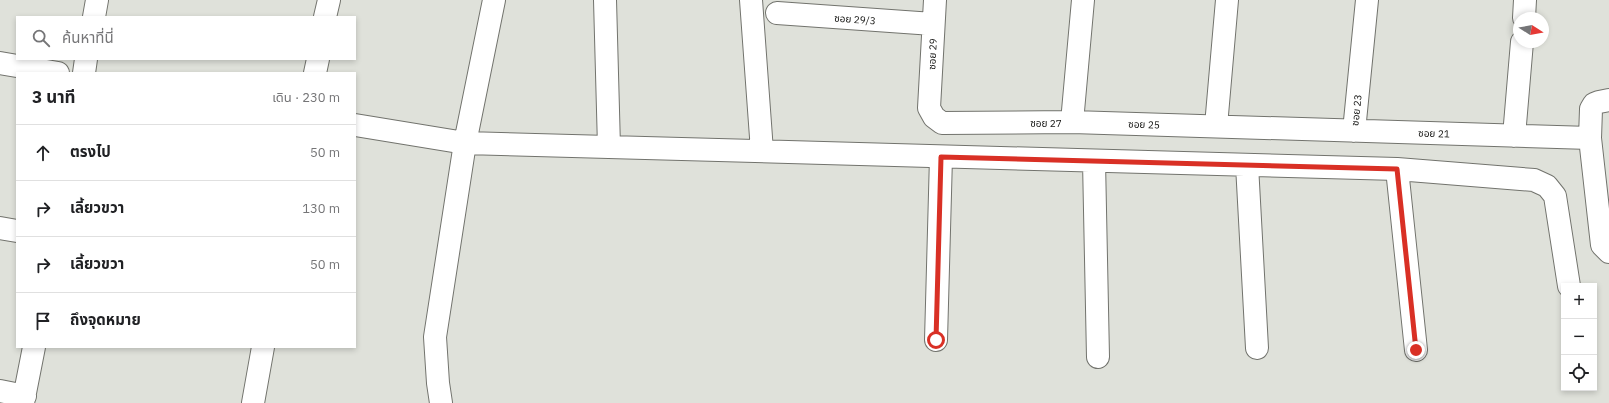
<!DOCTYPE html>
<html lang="th">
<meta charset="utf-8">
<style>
body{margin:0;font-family:"IBM Plex Sans","Noto Sans Thai",sans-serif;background:#f6f6f6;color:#202124}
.controls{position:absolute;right:12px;bottom:12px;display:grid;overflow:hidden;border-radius:0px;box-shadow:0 2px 6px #0003}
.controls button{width:36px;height:36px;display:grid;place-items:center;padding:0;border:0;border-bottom:1px solid #e0e0e0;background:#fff;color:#202124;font:20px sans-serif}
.compass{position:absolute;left:1513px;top:12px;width:36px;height:36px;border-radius:50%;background:#fff;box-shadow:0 2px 6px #0003;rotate:101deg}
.stop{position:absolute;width:12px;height:12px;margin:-9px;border:3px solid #d93025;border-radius:50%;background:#fff}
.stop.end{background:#d93025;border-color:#fff;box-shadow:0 1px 4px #0008}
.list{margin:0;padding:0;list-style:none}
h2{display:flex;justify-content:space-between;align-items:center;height:52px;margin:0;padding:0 16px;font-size:17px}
h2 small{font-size:13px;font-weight:400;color:#757577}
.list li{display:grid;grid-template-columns:26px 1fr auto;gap:12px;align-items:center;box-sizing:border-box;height:56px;padding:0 16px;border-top:1px solid #e0e0e0}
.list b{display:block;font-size:15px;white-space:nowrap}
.list em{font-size:13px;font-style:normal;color:#757577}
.icon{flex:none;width:22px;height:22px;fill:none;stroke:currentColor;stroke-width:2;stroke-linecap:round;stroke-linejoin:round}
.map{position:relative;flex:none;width:1609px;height:403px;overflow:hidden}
.search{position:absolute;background:#fff;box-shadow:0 2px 6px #0003;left:16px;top:16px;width:340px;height:44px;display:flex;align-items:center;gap:10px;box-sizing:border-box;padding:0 14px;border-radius:0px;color:#757577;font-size:15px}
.panel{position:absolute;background:#fff;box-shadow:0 2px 6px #0003;left:16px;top:72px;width:340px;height:276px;border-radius:0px}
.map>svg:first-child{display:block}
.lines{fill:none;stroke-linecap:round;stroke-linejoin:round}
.minor-casing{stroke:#72736d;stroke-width:24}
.minor{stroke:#fff;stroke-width:22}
.route{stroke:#d93025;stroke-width:5}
.labels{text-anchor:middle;stroke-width:4;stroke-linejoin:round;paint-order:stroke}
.street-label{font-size:10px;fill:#141412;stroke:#fff}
</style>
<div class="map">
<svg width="1609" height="403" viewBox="0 0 1609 403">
<rect width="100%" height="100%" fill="#dfe1da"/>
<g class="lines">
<defs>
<path id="minor" d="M605 0 609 147
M751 0 762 151
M935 0 929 108 934 117 942 123 1072 122 1590 138
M777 13 933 24
M94 17 97 0
M325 17 329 0
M1524 18 1525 0
M0 63 58 73
M84 73 86 59
M315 73 318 59
M1609 100 1599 102 1594 104 1591 109 1590 138 1602 245 1609 252
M1072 122 1083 0
M355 125 465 143 1397 169 1534 180 1547 186 1555 196 1569 286
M1216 126 1227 0
M1354 131 1367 0
M1514 136 1522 42
M1094 161 1098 357
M1247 165 1257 348
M1397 169 1416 350
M0 228 17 231
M936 340 941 157
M0 391 25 396
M23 403 34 347
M253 403 263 347
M441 403 438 383 435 337 465 143 494 0"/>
</defs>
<use href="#minor" class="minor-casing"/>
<use href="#minor" class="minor"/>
</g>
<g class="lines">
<path class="route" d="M936 340 941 157 1397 169 1416 350"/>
</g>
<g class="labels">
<g class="street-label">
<text transform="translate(855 19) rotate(4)" y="4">ซอย 29/3</text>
<text transform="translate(932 54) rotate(-87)" y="4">ซอย 29</text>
<text transform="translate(1356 110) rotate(-84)" y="4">ซอย 23</text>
<text x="1046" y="127">ซอย 27</text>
<text transform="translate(1144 124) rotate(2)" y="4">ซอย 25</text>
<text transform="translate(1434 133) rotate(2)" y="4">ซอย 21</text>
</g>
</g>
</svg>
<div class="controls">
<button>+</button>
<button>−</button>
<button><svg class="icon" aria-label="locate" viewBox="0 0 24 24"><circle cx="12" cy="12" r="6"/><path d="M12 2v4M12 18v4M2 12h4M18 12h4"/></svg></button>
</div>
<svg class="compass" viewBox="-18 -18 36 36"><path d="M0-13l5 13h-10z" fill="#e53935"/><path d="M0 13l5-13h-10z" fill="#757577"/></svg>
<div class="stop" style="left:936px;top:340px"></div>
<div class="stop end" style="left:1416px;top:350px"></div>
<div class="search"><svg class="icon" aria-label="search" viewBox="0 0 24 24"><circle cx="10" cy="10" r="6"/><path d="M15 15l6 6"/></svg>ค้นหาที่นี่</div>
<section class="panel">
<h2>3 นาที<small>เดิน · 230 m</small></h2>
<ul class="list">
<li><svg class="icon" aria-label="ahead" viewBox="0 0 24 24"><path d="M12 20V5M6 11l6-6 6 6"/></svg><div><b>ตรงไป</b></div><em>50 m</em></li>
<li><svg class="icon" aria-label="right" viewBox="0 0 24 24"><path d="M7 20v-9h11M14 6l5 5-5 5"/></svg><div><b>เลี้ยวขวา</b></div><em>130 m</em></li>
<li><svg class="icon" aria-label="right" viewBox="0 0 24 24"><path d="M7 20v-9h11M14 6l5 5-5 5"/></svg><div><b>เลี้ยวขวา</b></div><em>50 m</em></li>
<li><svg class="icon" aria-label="arrive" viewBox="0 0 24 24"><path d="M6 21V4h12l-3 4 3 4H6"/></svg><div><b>ถึงจุดหมาย</b></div></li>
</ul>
</section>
</div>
